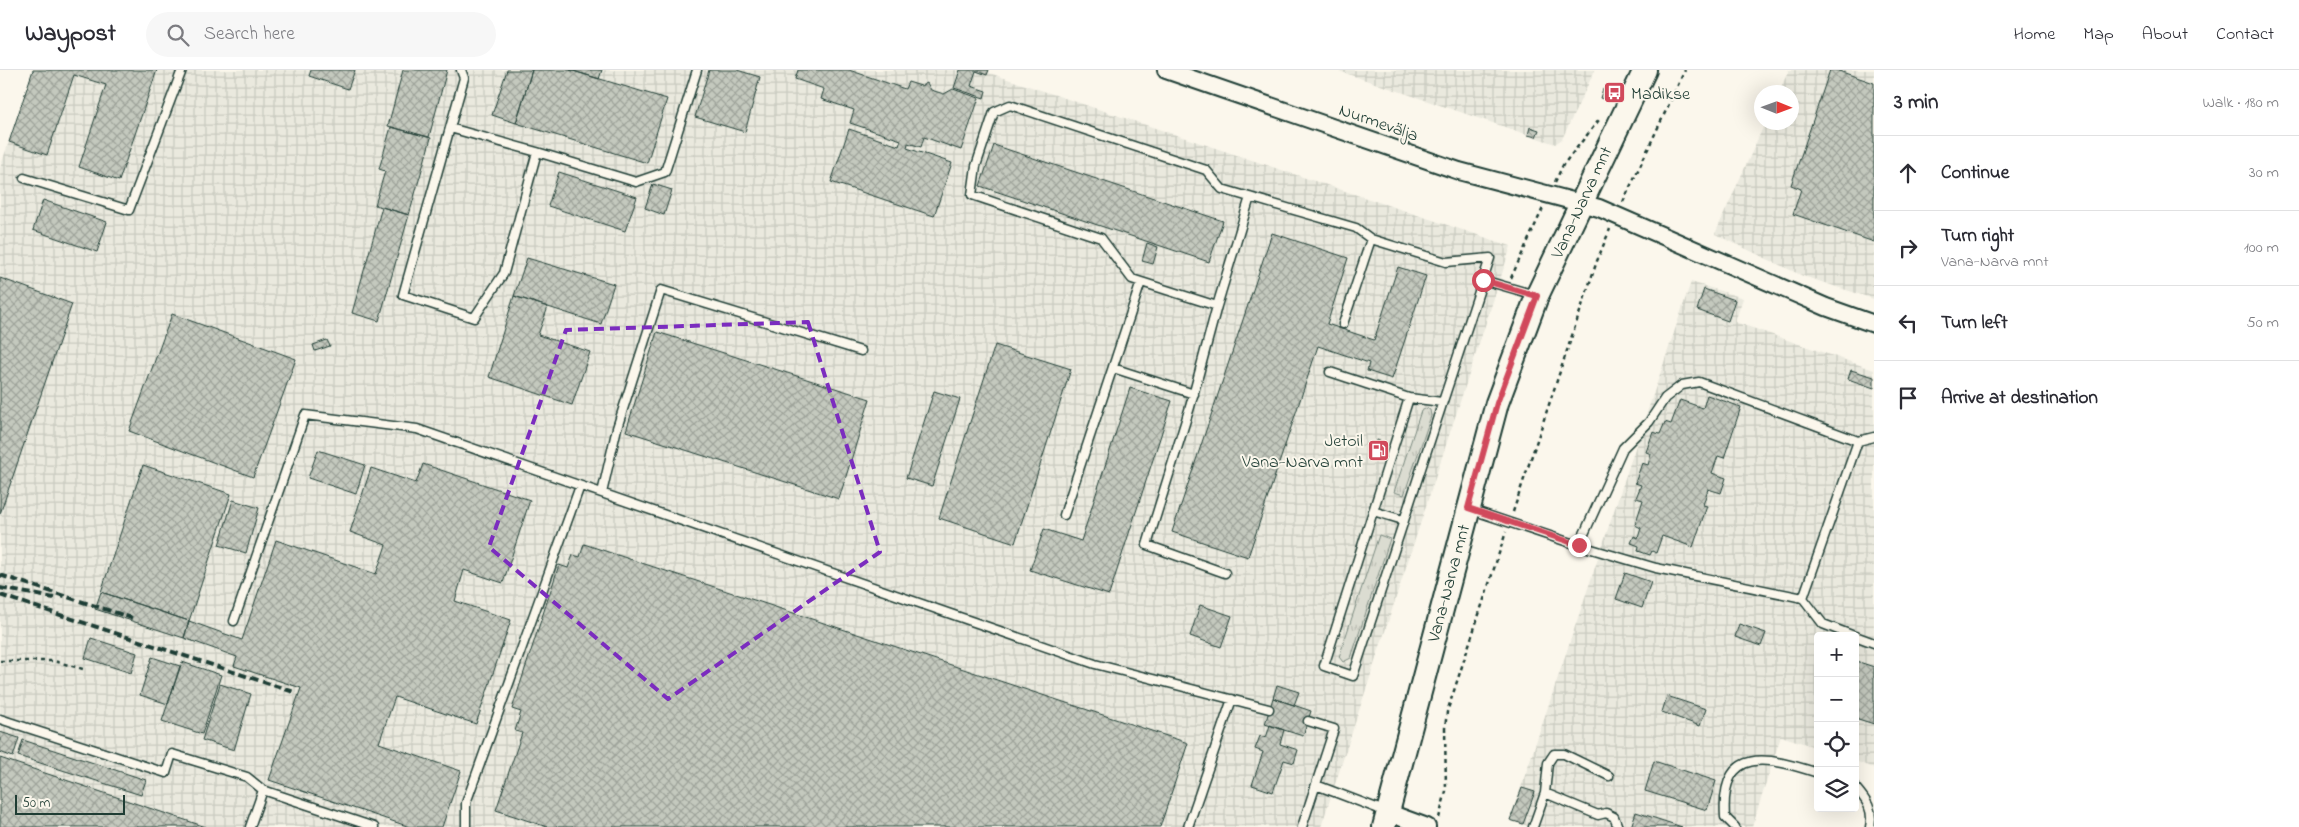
<!DOCTYPE html>
<meta charset="utf-8">
<style>
body{margin:0;font-family:"Indie Flower",sans-serif;background:#f7f7f7;color:#2b2b33}
.controls{position:absolute;right:15px;bottom:15px;display:grid;overflow:hidden;border-radius:5px;box-shadow:0 5px 20px #0002}
.controls button{width:45px;height:45px;display:grid;place-items:center;padding:0;border:0;border-bottom:1px solid #e1e1e2;background:#fff;color:#2b2b33;font:25px sans-serif}
.compass{position:absolute;left:1754px;top:15px;width:45px;height:45px;border-radius:50%;background:#fff;box-shadow:0 5px 20px #0002;rotate:91deg}
.scale{position:absolute;left:15px;bottom:12px;width:110px;box-sizing:border-box;padding-left:5px;border:2px solid #1f3d34;border-top:0;font-size:14px;line-height:18px;white-space:nowrap;color:#1f3d34;-webkit-text-stroke:4px #fbf7ec;paint-order:stroke}
.stop{position:absolute;width:15px;height:15px;margin:-11px;border:4px solid #d1495b;border-radius:50%;background:#fff}
.stop.end{background:#d1495b;border-color:#fff;box-shadow:0 1px 5px #0008}
.list{margin:0;padding:0;list-style:none}
h2{display:flex;justify-content:space-between;align-items:center;height:65px;margin:0;padding:0 20px;font-size:21px}
h2 small{font-size:16px;font-weight:400;color:#7c7c81}
.list li{display:grid;grid-template-columns:32px 1fr auto;gap:15px;align-items:center;box-sizing:border-box;height:75px;padding:0 20px;border-top:1px solid #e1e1e2}
.list b{display:block;font-size:19px;white-space:nowrap}
.list p{margin:0;font-size:16px;white-space:nowrap;color:#7c7c81}
.list em{font-size:16px;font-style:normal;color:#7c7c81}
.icon{flex:none;width:28px;height:28px;fill:none;stroke:currentColor;stroke-width:2;stroke-linecap:round;stroke-linejoin:round}
.map{position:relative;flex:none;width:1874px;height:757px;overflow:hidden}
header{display:flex;align-items:center;gap:30px;box-sizing:border-box;height:70px;padding:0 25px;background:#fff;border-bottom:1px solid #e1e1e2}
header strong{font-size:24px}
nav{display:flex;gap:28px;margin-inline-start:auto;font-size:18px}
.search{width:350px;height:45px;background:#f7f7f7;display:flex;align-items:center;gap:12px;box-sizing:border-box;padding:0 18px;border-radius:28px;color:#7c7c81;font-size:19px}
main{display:flex}
aside{flex:1;background:#fff}
.map>svg:first-child{display:block}
.industrial{fill:url(#industrial-grid)}
.grass{fill:url(#grass-tufts);stroke:#7d8c82}
.building{fill:url(#building-cross-hatch);stroke:#1f3d34}
.lines{fill:none;stroke-linecap:round;stroke-linejoin:round}
.service-casing{stroke:#1f3d34;stroke-width:11}
.minor-casing{stroke:#1f3d34;stroke-width:20}
.secondary-casing{stroke:#1f3d34;stroke-width:26}
.path{stroke:#1f3d34;stroke-width:2.5;stroke-dasharray:4 4;stroke-linecap:butt}
.service{stroke:#fbf7ec;stroke-width:8}
.minor{stroke:#fbf7ec;stroke-width:16}
.secondary{stroke:#fbf7ec;stroke-width:22}
.rail{stroke:#1f3d34;stroke-width:4;stroke-dasharray:8 4;stroke-linecap:butt}
.route{stroke:#d1495b;stroke-width:6}
.marked{fill:none;stroke:#7b2cbf;stroke-width:4;stroke-dasharray:10 6;stroke-linejoin:round}
.labels{text-anchor:middle;stroke-width:4;stroke-linejoin:round;paint-order:stroke}
.poi-label{font-size:18px;fill:#1f3d34;stroke:#fbf7ec;text-anchor:start}
.street-label{font-size:18px;fill:#1f3d34;stroke:#fbf7ec}
</style>
<header>
<strong>Waypost</strong>
<div class="search"><svg class="icon" aria-label="search" viewBox="0 0 24 24"><circle cx="10" cy="10" r="6"/><path d="M15 15l6 6"/></svg>Search here</div>
<nav><a>Home</a><a>Map</a><a>About</a><a>Contact</a></nav>
</header>
<main>
<div class="map">
<svg width="1874" height="757" viewBox="0 0 1874 757">
<defs>
<pattern id="industrial-grid" width="8" height="8" patternUnits="userSpaceOnUse" patternTransform="scale(1.25)"><rect width="8" height="8" fill="#eae9de"/><path d="M0 4h8M4 0v8" fill="none" stroke="#c8c9bf"/></pattern>
<pattern id="grass-tufts" width="24" height="20" patternUnits="userSpaceOnUse" patternTransform="scale(1.25)"><rect width="24" height="20" fill="#dbdcd1"/><path d="M3 7l-1-3M5 7V3M7 7l1-3M15 17l-1-3M17 17v-4M19 17l1-3" fill="none" stroke="#bcbeb4"/></pattern>
<pattern id="building-cross-hatch" width="8" height="8" patternUnits="userSpaceOnUse" patternTransform="scale(1.25)"><rect width="8" height="8" fill="#c4c9be"/><path d="M0 0l8 8M0 8l8-8" fill="none" stroke="#9fa49b"/></pattern>
</defs>
<rect width="100%" height="100%" fill="#fbf7ec"/>
<filter id="ink" filterUnits="userSpaceOnUse"><feTurbulence type="fractalNoise" baseFrequency=".02" numOctaves="2"/><feDisplacementMap in="SourceGraphic" scale="10" xChannelSelector="R" yChannelSelector="G"/><feConvolveMatrix kernelMatrix="1 2 1 2 8 2 1 2 1" color-interpolation-filters="sRGB"/></filter>
<g filter="url(#ink)">
<path class="industrial" d="M33 0H980L1511 176 1321 757H0V98Z
M1336 0H1595L1562 69 1555 74Z
M1789 0H1874V229L1803 206 1715 164 1765 53 1792 52V22H1779Z
M1691 212 1743 228 1735 252 1874 300V698L1855 691V566H1818V678L1781 666 1752 757H1531L1510 750Z"/>
<path class="grass" d="M1427 338 1430 340 1431 346 1404 425 1394 422 1421 341Z
M1379 465 1390 469 1351 588 1343 592 1339 587Z"/>
<path class="building" d="M33 0H157L119 111 79 97 106 15 74 5 47 85 9 72Z
M311 0H355L348 19 309 6Z
M403 0H447L429 67 388 56Z
M507 0H532L516 53 492 45Z
M532 0H570L667 29 647 93 516 53Z
M570 0H602L599 9Z
M709 0H737L760 7 745 62 695 47Z
M798 0H849L905 19 908 12 921 16 927 13 931 20 944 24 953 19 979 28 961 80 924 67 921 77 908 73 907 78 952 93 934 146 831 112 849 59 899 76 901 70 850 53 854 40 821 29 824 19 795 9Z
M960 0H989L987 5 976 1 971 16 986 21 984 28 954 18Z
M1830 0H1836L1874 13V172L1793 144 1801 119 1791 115Z
M1603 19 1607 21 1603 29 1600 28Z
M391 57 431 68 409 145 375 135 385 101 379 99Z
M1530 57 1539 60 1536 67 1528 65Z
M994 75 1223 151 1209 192 980 116Z
M559 102 637 127 625 161 548 136Z
M653 114 672 120 664 145 645 138Z
M43 130 107 152 97 182 33 160Z
M382 137 409 145 379 251 352 243Z
M1272 163 1348 188 1327 254 1374 270 1398 197 1426 206 1392 309 1367 301 1369 293 1318 276 1248 487 1172 462Z
M1147 173 1158 177 1153 194 1142 191Z
M527 188 614 214 601 254 514 226Z
M0 208 72 234 0 444Z
M1704 219 1735 230 1728 251 1697 240Z
M514 226 548 237 538 265 590 282 572 335 489 307Z
M172 244 296 289 253 407 129 361Z
M657 262 870 329 839 429 626 361Z
M327 270 330 276 315 281 313 275Z
M995 275 1071 299 1015 473 939 448Z
M1851 300 1874 307V318L1848 309Z
M1130 318 1172 331 1109 525 1030 500 1044 459 1081 471Z
M934 321 960 329 932 416 906 408Z
M1707 325 1741 337 1724 388 1718 386 1712 403 1726 408 1721 423 1708 419 1703 435 1707 436 1693 477 1662 466 1656 483 1652 481 1650 485 1638 481 1639 476 1631 473 1634 466 1638 468 1641 458 1635 455 1643 430 1636 428 1641 415 1635 413 1642 393 1648 395 1651 384 1646 382 1653 362 1660 364 1665 352 1671 354 1680 330 1703 338Z
M1377 370 1385 373 1380 390 1372 387Z
M318 380 365 395 356 424 308 408Z
M423 394 530 430 503 513 464 500 455 531 511 550 476 654 395 627 379 673 461 701 442 757H410L269 710 301 618 234 596 237 587 184 568 189 551 242 570 276 470 376 504 386 475 350 462 371 398 416 413Z
M143 395 231 424 189 551 101 522Z
M233 430 259 438 246 483 219 475Z
M584 474 1188 673 1160 757H547L496 740 522 663 515 661 521 642 512 639 559 495 568 498 573 485 580 487Z
M1625 503 1651 512 1642 538 1616 529Z
M101 522 189 551 184 568 95 539Z
M1200 535 1232 546 1221 577 1190 566Z
M1739 554 1766 563 1761 576 1735 567Z
M91 568 137 583 131 603 85 588Z
M152 587 180 596 168 634 140 625Z
M1856 591 1874 597V654L1855 648Z
M182 592 221 605 202 664 162 651Z
M220 614 251 624 234 680 202 670Z
M1277 615 1299 622 1294 635 1273 628Z
M1667 626 1706 639 1700 656 1662 642Z
M1273 628 1311 641 1303 666 1265 654Z
M1270 655 1284 660 1280 674 1298 680 1294 693 1284 690 1273 722 1252 715 1263 682 1255 679 1260 666 1266 668Z
M0 662 19 668 13 687 0 682Z
M23 670 146 710 141 725 18 686Z
M0 688 206 757H0Z
M1654 691 1716 711 1707 740 1645 721Z
M1522 718 1535 722 1523 754 1510 750Z
M1636 742 1682 757H1631Z"/>
<g class="lines">
<defs>
<path id="service" d="M461 0 464 8 403 225 474 248 504 203 537 82 636 112 665 102 697 0
M450 58 537 82
M24 108 129 140 182 0
M1250 127 1217 236 1132 209 1101 168 972 125 976 96 994 42 1010 35 1206 100 1222 119 1356 158 1371 169
M1483 210 1535 225
M1217 236 1190 337 1147 475 1225 503
M1343 254 1371 169 1446 192 1490 188C1444 328 1398 467 1353 606L1324 596 1409 328 1442 332
M1113 298 1194 324
M1330 302 1409 328
M1858 371 1874 367
M602 423 617 358 661 220 861 281
M1472 440 1571 473 1656 498 1803 528 1858 371 1699 312 1682 315 1665 328 1649 352 1623 378 1579 475
M1373 441 1403 450
M1064 445 1141 212
M1803 528 1823 554 1854 566
M234 551 305 345 417 359 1095 594 1269 639
M1855 566 1874 573
M0 649 166 703 172 684 247 707 263 720
M1316 715 1387 742
M1855 717C1866 730 1874 739 1870 757
M1545 723 1548 693 1554 684H1564L1609 706
M250 757 263 720 374 757
M466 757V733L580 416
M1188 757 1232 629
M1302 757 1334 659 1308 651
M1533 757 1545 723 1598 745 1606 743 1614 747 1618 757
M1735 757 1725 747C1720 674 1768 687 1818 703"/>
<path id="minor" d="M1166 0 1459 101 1599 138 1826 237 1874 254
M1389 743 1427 757"/>
<path id="secondary" d="M1384 757 1497 333 1537 226 1645 0"/>
</defs>
<use href="#service" class="service-casing"/>
<use href="#minor" class="minor-casing"/>
<use href="#secondary" class="secondary-casing"/>
<path class="path" d="M1555 112 1563 95 1599 50
M1623 132 1685 0
M1511 208 1543 138
M1513 442 1597 191 1610 159
M0 591H54L83 599
M1439 748 1446 721 1445 658 1447 642 1506 462"/>
<use href="#service" class="service"/>
<use href="#minor" class="minor"/>
<use href="#secondary" class="secondary"/>
<path class="rail" d="M0 505 132 548
M0 518 54 528
M0 525 294 622"/>
</g>
</g>
<g class="lines" filter="url(#ink)">
<path class="route" d="M1483 210 1537 226 1497 333 1468 438 1579 475"/>
</g>
<path class="marked" d="M808 252 880 482 668 629 489 477 566 260Z"/>
<defs>
<symbol id="bus-square" viewBox="-11 -11 22 22"><rect x="-9" y="-9" width="18" height="18" rx="4" fill="#d1495b" stroke="#fbf7ec"/><path d="M-5-6H5V4H4V6H2V4H-2V6H-4V4H-5ZM-3.5-4V0h7V-4ZM-3.5 1.2v1.5H-2V1.2ZM2 1.2v1.5H3.5V1.2Z" fill="#fff"/></symbol>
<symbol id="fuel-square" viewBox="-11 -11 22 22"><rect x="-9" y="-9" width="18" height="18" rx="4" fill="#d1495b" stroke="#fbf7ec"/><path d="M-5.5-6h7V0h2V4h1.3V-2.5L3-4.5l.8-.8L6-3V5H2.5V1h-1V6h-7ZM-4.2-4.7v3.2H.2V-4.7Z" fill="#fff"/></symbol>
</defs>
<g fill-rule="evenodd">
<use href="#bus-square" x="1602" y="10" width="25" height="25"/>
<use href="#fuel-square" x="1366" y="368" width="25" height="25"/>
</g>
<g class="labels">
<g class="poi-label">
<text x="1631" y="29">Madikse</text>
<text x="1363" y="376" text-anchor="end">Jetoil<tspan x="1363" dy="21">Vana-Narva mnt</tspan></text>
</g>
<g class="street-label">
<text transform="translate(1379 52) rotate(19)" y="6">Nurmevälja</text>
<text transform="translate(1581 132) rotate(-65)" y="6">Vana-Narva mnt</text>
<text transform="translate(1448 513) rotate(-75)" y="6">Vana-Narva mnt</text>
</g>
</g>
</svg>
<div class="controls">
<button>+</button>
<button>−</button>
<button><svg class="icon" aria-label="locate" viewBox="0 0 24 24"><circle cx="12" cy="12" r="6"/><path d="M12 2v4M12 18v4M2 12h4M18 12h4"/></svg></button>
<button><svg class="icon" aria-label="layers" viewBox="0 0 24 24"><path d="M12 4l9 5-9 5-9-5zM3 14l9 5 9-5"/></svg></button>
</div>
<svg class="compass" viewBox="-18 -18 36 36"><path d="M0-13l5 13h-10z" fill="#e53935"/><path d="M0 13l5-13h-10z" fill="#7c7c81"/></svg>
<div class="scale">50 m</div>
<div class="stop" style="left:1483px;top:210px"></div>
<div class="stop end" style="left:1579px;top:475px"></div>
</div>
<aside>
<h2>3 min<small>Walk · 180 m</small></h2>
<ul class="list">
<li><svg class="icon" aria-label="ahead" viewBox="0 0 24 24"><path d="M12 20V5M6 11l6-6 6 6"/></svg><div><b>Continue</b></div><em>30 m</em></li>
<li><svg class="icon" aria-label="right" viewBox="0 0 24 24"><path d="M7 20v-9h11M14 6l5 5-5 5"/></svg><div><b>Turn right</b><p>Vana-Narva mnt</p></div><em>100 m</em></li>
<li><svg class="icon" aria-label="left" viewBox="0 0 24 24"><path d="M17 20v-9H6M10 6l-5 5 5 5"/></svg><div><b>Turn left</b></div><em>50 m</em></li>
<li><svg class="icon" aria-label="arrive" viewBox="0 0 24 24"><path d="M6 21V4h12l-3 4 3 4H6"/></svg><div><b>Arrive at destination</b></div></li>
</ul>
</aside>
</main>
